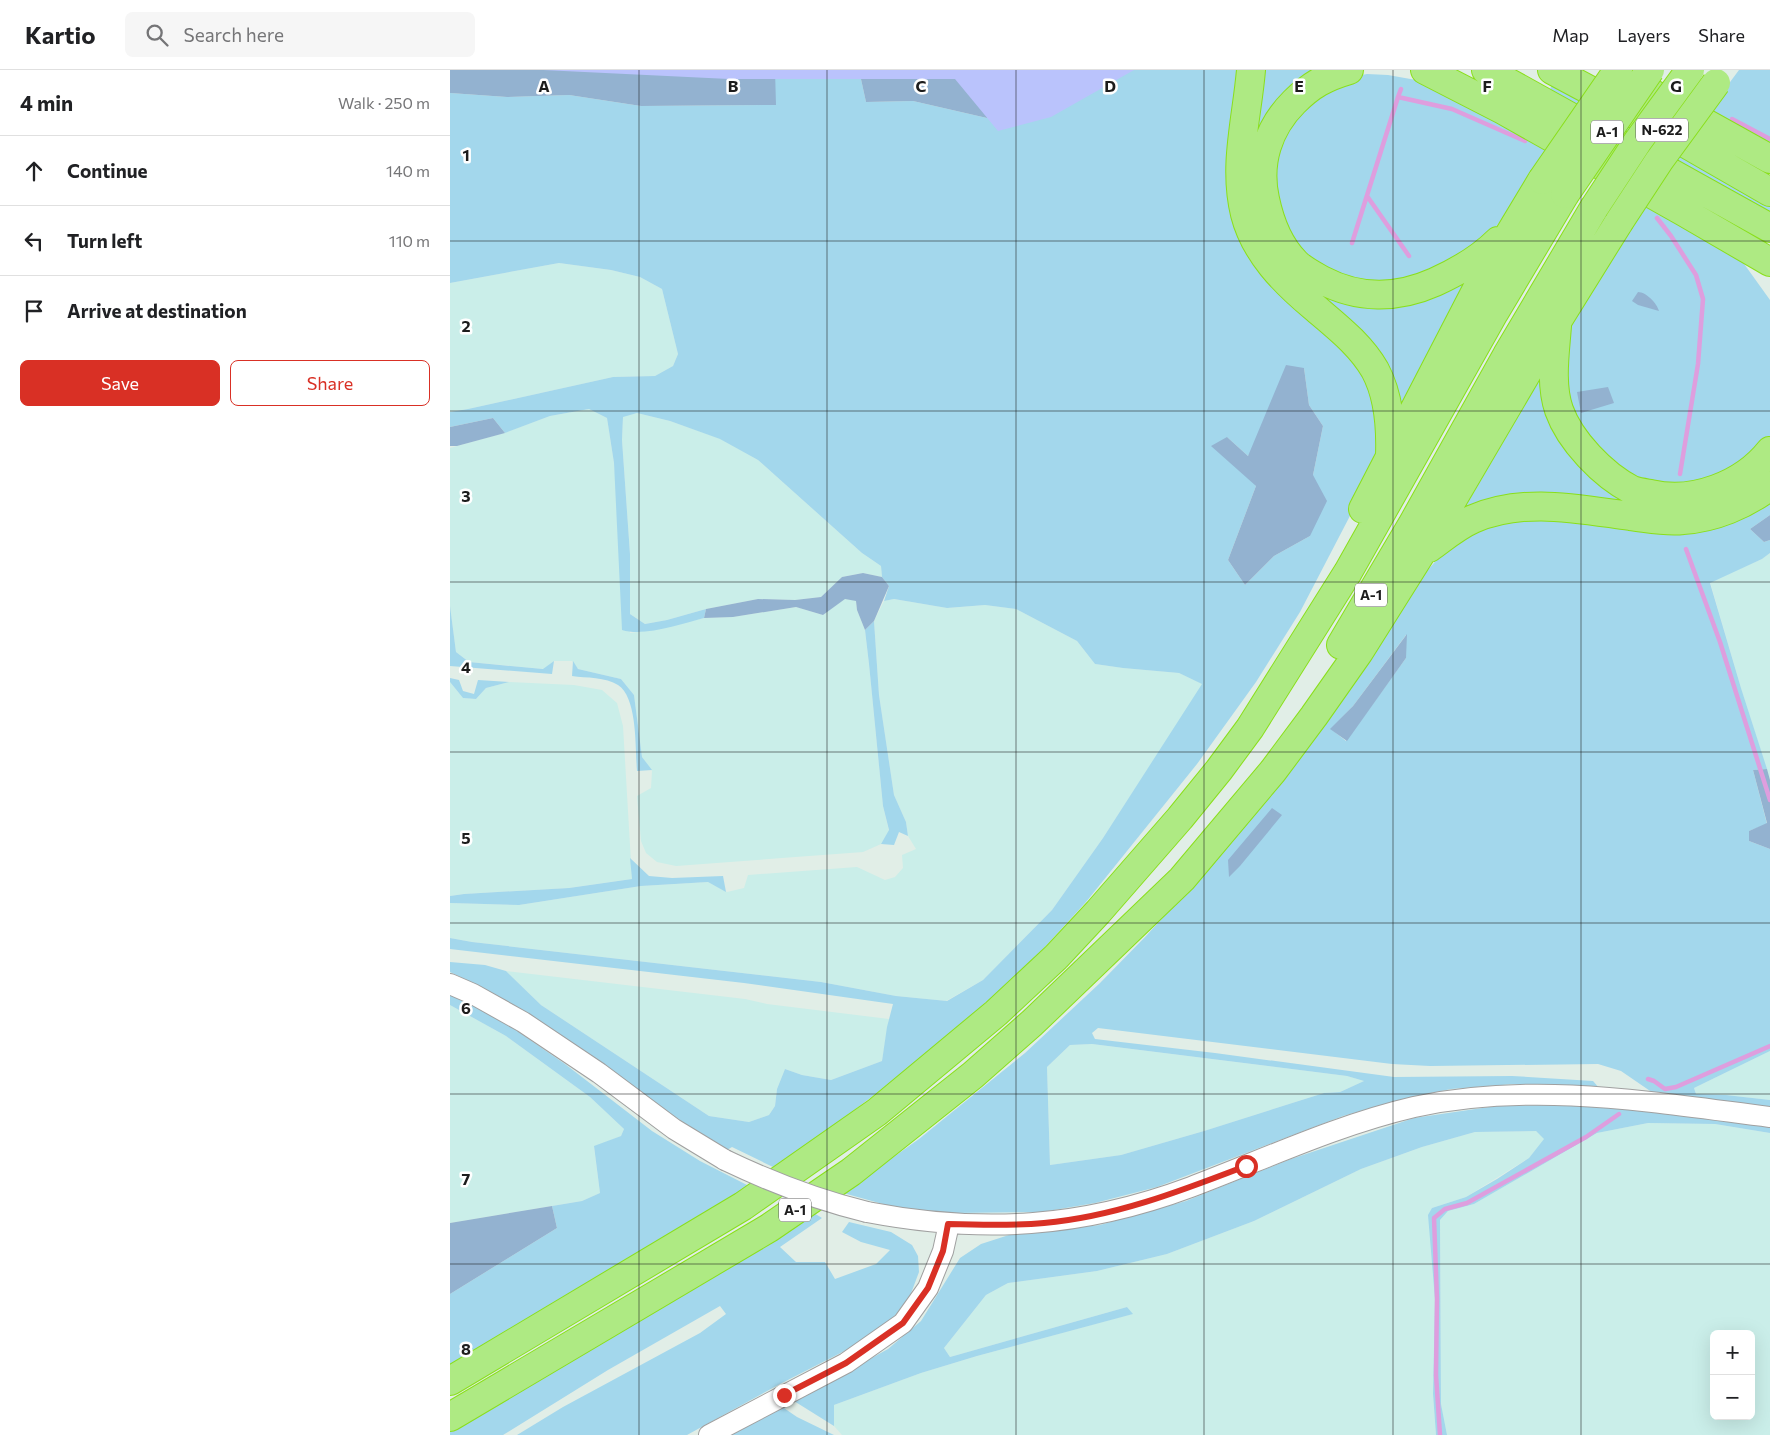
<!DOCTYPE html>
<meta charset="utf-8">
<style>
body{margin:0;font-family:Commissioner,sans-serif;background:#f6f6f6;color:#202124}
.controls{position:absolute;right:15px;bottom:15px;display:grid;overflow:hidden;border-radius:8px;box-shadow:0 5px 20px #0002}
.controls button{width:45px;height:45px;display:grid;place-items:center;padding:0;border:0;border-bottom:1px solid #e0e0e0;background:#fff;color:#202124;font:25px sans-serif}
.stop{position:absolute;width:15px;height:15px;margin:-11px;border:4px solid #d93025;border-radius:50%;background:#fff}
.stop.end{background:#d93025;border-color:#fff;box-shadow:0 1px 5px #0008}
.list{margin:0;padding:0;list-style:none}
h2{display:flex;justify-content:space-between;align-items:center;height:65px;margin:0;padding:0 20px;font-size:21px}
h2 small{font-size:16px;font-weight:400;color:#757577}
.list li{display:grid;grid-template-columns:32px 1fr auto;gap:15px;align-items:center;box-sizing:border-box;height:70px;padding:0 20px;border-top:1px solid #e0e0e0}
.list b{display:block;font-size:19px;white-space:nowrap}
.list em{font-size:16px;font-style:normal;color:#757577}
.actions{display:flex;gap:10px;padding:15px 20px}
.actions a{flex:1;padding:11px 0;border:1px solid #d93025;border-radius:8px;text-align:center;font-size:18px;color:#d93025}
.actions .main{background:#d93025;color:#fff}
.icon{flex:none;width:28px;height:28px;fill:none;stroke:currentColor;stroke-width:2;stroke-linecap:round;stroke-linejoin:round}
.map{position:relative;flex:none;width:1320px;height:1365px;overflow:hidden}
header{display:flex;align-items:center;gap:30px;box-sizing:border-box;height:70px;padding:0 25px;background:#fff;border-bottom:1px solid #e0e0e0}
header strong{font-size:24px}
nav{display:flex;gap:28px;margin-inline-start:auto;font-size:18px}
.search{width:350px;height:45px;background:#f6f6f6;display:flex;align-items:center;gap:12px;box-sizing:border-box;padding:0 18px;border-radius:8px;color:#757577;font-size:19px}
main{display:flex}
aside{flex:1;background:#fff}
.map>svg:first-child{display:block}
.farmland{fill:#caeee9;fill-rule:evenodd}
.grass{fill:#a3d7ec;fill-rule:evenodd}
.forest{fill:#93b2d0}
.park{fill:#bac3fc}
.lines{fill:none;stroke-linecap:round;stroke-linejoin:round}
.stream{stroke:#de9ede;stroke-width:4.5}
.minor-casing{stroke:#a0a0a0;stroke-width:22}
.highway-casing{stroke:#8adf1b;stroke-width:30}
.minor{stroke:#fff;stroke-width:20}
.highway{stroke:#aeea83;stroke-width:28}
.minor-bridge-casing{stroke:#a0a0a0;stroke-width:22;stroke-linecap:butt}
.highway-bridge-casing{stroke:#8adf1b;stroke-width:30;stroke-linecap:butt}
.minor-bridge{stroke:#fff;stroke-width:20}
.highway-bridge{stroke:#aeea83;stroke-width:28}
.route{stroke:#d93025;stroke-width:6}
.grid{fill:none;stroke:#1c1c1c;stroke-width:1;stroke-opacity:0.55}
.labels{text-anchor:middle;stroke-width:5;stroke-linejoin:round;paint-order:stroke}
.shield{fill:#fff;stroke:#606060;stroke-width:1}
.shield-label{font-size:14px;font-weight:bold;fill:#1c1c1c}
.grid-label{font-size:16px;text-anchor:middle;font-weight:bold;fill:#1c1c1c;stroke:#fff;stroke-width:5;stroke-linejoin:round;paint-order:stroke}
</style>
<header>
<strong>Kartio</strong>
<div class="search"><svg class="icon" aria-label="search" viewBox="0 0 24 24"><circle cx="10" cy="10" r="6"/><path d="M15 15l6 6"/></svg>Search here</div>
<nav><a>Map</a><a>Layers</a><a>Share</a></nav>
</header>
<main>
<aside>
<h2>4 min<small>Walk · 250 m</small></h2>
<ul class="list">
<li><svg class="icon" aria-label="ahead" viewBox="0 0 24 24"><path d="M12 20V5M6 11l6-6 6 6"/></svg><div><b>Continue</b></div><em>140 m</em></li>
<li><svg class="icon" aria-label="left" viewBox="0 0 24 24"><path d="M17 20v-9H6M10 6l-5 5 5 5"/></svg><div><b>Turn left</b></div><em>110 m</em></li>
<li><svg class="icon" aria-label="arrive" viewBox="0 0 24 24"><path d="M6 21V4h12l-3 4 3 4H6"/></svg><div><b>Arrive at destination</b></div></li>
</ul>
<div class="actions"><a class="main">Save</a><a>Share</a></div>
</aside>
<div class="map">
<svg width="1320" height="1365" viewBox="0 0 1320 1365">
<rect width="100%" height="100%" fill="#e1eee7"/>
<path class="farmland" d="M109 193 161 200 190 207 212 219 228 284 223 296 205 306 163 307 18 339 0 342V213Z
M139 339 157 348 164 393 180 563 201 560 254 548 283 547 346 537 373 545 395 528 406 531 407 540 415 560 419 594 433 736 439 761 431 774 413 782 226 796 207 792 196 783 191 771 187 726 201 718 202 701 192 687 184 625 171 609 128 599 122 591H104L94 599 19 592 6 582 0 536V378L54 363 100 346Z
M187 343 220 351 271 369 308 390 412 483 431 496 432 507 413 503 392 507 371 527 345 530 308 529 256 539 217 550 195 554 180 544V484L172 370 173 346Z
M1320 483V710L1291 618 1260 512 1312 489Z
M444 529 497 538 535 535 566 539 627 571 645 594 674 598 729 603 753 614 653 768 602 840 533 910 496 931 446 926 371 912 22 872 0 868V833L69 835 191 816 258 812 277 822 294 818 298 805 407 797 435 810 445 807 453 798 452 785 466 779 458 766 456 752 444 725 429 625 424 551 434 531Z
M0 612 13 628 26 629 36 618 59 612 124 615 152 620 167 633 173 656 182 809 119 818 14 824 0 826Z
M56 901 295 929 317 934 439 949 432 991 381 1010 352 1005 335 999 327 1019 325 1036 319 1045 299 1052 259 1046 91 935Z
M0 935 56 966 140 1027 174 1059 171 1066 144 1077 150 1123 132 1131 0 1153Z
M642 974 897 1006 914 1011 890 1022 874 1023 754 1061 671 1085 600 1095 597 997 620 975Z
M1320 981V1030L1276 1025 1246 1024 1244 1018Z
M1198 1053 1265 1054 1320 1063V1365H997L991 1334 990 1150 998 1141 1024 1134 1147 1063ZM1264 1264H1301V1346H1264Z
M1086 1061 1095 1069 1079 1088 1016 1127 982 1138 985 1229 983 1324 986 1365H392L384 1356V1335L471 1303 527 1286 682 1244 677 1237 500 1287 494 1278 536 1225 558 1213 647 1201 717 1184 804 1151 911 1099 972 1077 1025 1062Z"/>
<path class="grass" d="M325 0H409L416 32 463 31 537 48 564 0H789L779 110 906 290 921 317 930 350 925 386 915 417 850 542 806 612 747 694 636 832 583 890 482 981 378 1060 323 1097 282 1077 277 1080C221 1046 169 1007 115 970 78 944 41 920 0 902V892L35 895 56 901 91 935 259 1046 299 1052 319 1045 325 1036 327 1019 335 999 352 1005 381 1010 432 991 437 957 443 934 294 913 0 879V868L22 872 371 912 446 926 497 931 533 910 602 840 653 768 752 614 729 603 673 598 645 594 627 571 566 539 535 535 497 538 444 529 434 531 439 516 432 507 431 496 412 483 308 390 270 369 220 351 187 343 173 347 172 370 180 484V544L195 554 217 550 256 539 254 548C231 554 194 567 172 560L164 393 157 348 139 339 100 346 55 363 43 348 0 357V342L18 339 163 307 205 306 223 296 228 284 212 219 190 207 161 200 109 193 0 213V23L57 27 119 25 191 36 325 35ZM854 298 859 335 873 356 863 405 860 466 824 486 795 515 778 490 806 416 777 367 798 386Z
M809 0H871L804 117 870 220 1028 200 948 348 835 202 796 101Z
M1289 0H1320V78L1257 43Z
M917 4 938 5 966 10 991 20 1101 77 1071 124 1042 162 1007 190 947 213 913 214 857 191 827 144 822 97 844 39 892 9Z
M1102 13 1320 133V147L1100 20Z
M1194 130 1292 191 1320 230V370L1269 410 1206 416 1172 402 1135 366 1114 319 1120 258 1133 231Z
M1094 302 1099 339 1206 433 1320 397V406L1290 428 1010 446Z
M1320 430V445L1300 459 1314 472 1320 470V483L1312 489 1260 513 1291 618 1317 699 1303 700 1317 754 1299 761V771L1320 779V981L1244 1018 1246 1024 1276 1025 1320 1030V1039L1206 1025 1171 1001 1148 994 980 996 942 994 648 958 642 963 645 969 765 983 944 1007 1062 1006 1143 1011 1150 1019 1064 1014 1001 1019 953 1029 893 1046 707 1117 645 1133 592 1142 501 1143 451 1139 393 1123 469 1069 575 983 650 913 697 865 773 781 843 692 970 509 990 486 1015 465 1073 446ZM956 565V588L896 671 881 659 903 636ZM642 974 897 1006 914 1011 890 1022 874 1023 754 1061 671 1085 600 1095 597 997 620 975Z
M0 536 6 582 19 592 93 599 104 591 102 604 0 596Z
M424 551 429 625 444 725 456 752 458 766 449 762 444 775 431 774 439 760 433 736 419 594 415 560Z
M123 591 128 599 171 609 184 625 192 687 202 700 187 701C185 679 188 628 168 615 156 607 136 608 122 606Z
M0 608 9 610 13 621 24 624 28 610 59 612 36 618 26 629 13 628 0 612Z
M180 788 199 806 222 808 273 806 276 822 258 812 191 816 69 835 0 833V826L14 824 119 818 182 809Z
M0 922 51 950 115 994 202 1061 250 1091 299 1116 0 1297V1224L107 1158 102 1136 132 1131 150 1123 144 1076 171 1066 174 1059 140 1027 56 966 0 935Z
M1102 1035 1165 1037 1320 1056V1063L1265 1054 1198 1053 1147 1063 1024 1134 998 1141 990 1150 991 1334 997 1365H986L983 1324 985 1229 978 1145 982 1138 1016 1127 1047 1109 1079 1088 1094 1069 1086 1061 1025 1062 972 1077 911 1099 804 1151 717 1184 647 1201 558 1213 536 1225 494 1278 500 1287 677 1237 683 1244 527 1286 471 1303 384 1335V1356L344 1331 438 1279 471 1251 510 1188 531 1174 559 1165 650 1155 736 1131 841 1089 964 1048 1046 1036Z
M364 1143 372 1148 330 1177 346 1192H375L385 1209 426 1194 440 1180 411 1172 392 1162 399 1152 441 1162 462 1175 468 1186 469 1202 460 1226 443 1248 414 1271 330 1314 237 1365H67L113 1337 250 1263 276 1244 270 1236 158 1300 53 1365H0V1362L28 1345 251 1215Z
M331 1336 347 1347 384 1365H276Z"/>
<path class="forest" d="M0 0H325L326 35 191 36 119 25 57 27 0 23Z
M409 0H564L537 48 463 31 416 32Z
M1188 222C1196 222 1207 233 1209 241L1188 235 1182 231Z
M836 295 854 298 859 335 873 356 863 405 877 431 860 466 824 486 795 515 778 490 806 416 761 376 777 367 798 386Z
M1158 317 1164 333 1131 343 1127 322Z
M43 348 55 363 7 376H0V357Z
M1320 445V470L1314 472 1300 459Z
M413 503 432 507 439 516 424 551 415 560 407 540 406 531 395 529 373 545 346 537 283 547 254 548 256 539 308 529 345 530 371 527 392 507Z
M957 564 956 588 897 671 880 659 903 636Z
M1317 699 1320 710V779L1299 771V761L1317 753 1303 700Z
M822 738 832 745 790 796 779 807 778 790Z
M102 1136 107 1158 0 1224V1153Z"/>
<path class="park" d="M93 0H684L601 47 548 61 505 9H279Z"/>
<g class="lines">
<path class="stream" d="M951 19 948 27 1002 39 1075 71
M1282 49 1320 69
M917 126 959 186
M1207 148 1221 166 1246 205 1253 229 1248 294 1230 404
M902 173 948 27
M1236 479 1270 572 1320 730
M1198 1009 1204 1011 1215 1019 1226 1017 1320 976
M990 1365 986 1305 987 1229 984 1148 995 1139 1017 1133 1136 1067 1169 1044"/>
<defs>
<path id="minor" d="M0 914 23 924 73 952 149 1003 224 1059 275 1090
M417 1142C532 1164 631 1158 741 1117 815 1089 887 1055 964 1037 1083 1011 1201 1032 1320 1047
M259 1365 396 1293 453 1253 478 1218 493 1181 499 1154"/>
<path id="highway" d="M801 0C797 48 783 96 795 144 805 183 834 212 864 237 886 256 910 274 925 300 939 326 941 356 940 385
M899 0C875 7 861 15 844 32 818 58 807 93 815 129 820 153 829 176 846 193 853 200 863 205 872 210 908 229 947 229 985 212 1007 202 1030 189 1048 171
M975 0 1053 40 1234 142 1320 192
M1036 0 1320 158
M1102 0 1188 46 1320 122
M1169 5 1320 89
M1107 256C1105 283 1100 314 1109 340 1120 371 1153 405 1182 420 1187 422 1195 423 1201 424 1243 434 1293 415 1320 381
M913 439 1030 213 1092 110
M979 478C993 468 1007 456 1023 449 1074 427 1128 439 1180 446 1198 448 1215 452 1233 450 1264 448 1295 435 1320 416
M891 575 962 455 1057 285 1144 138
M0 1311 293 1136 427 1042 546 943 606 887 648 842 730 748 769 700 800 658 898 502 1044 243 1115 124
M0 1347 319 1158 401 1102 523 1005 582 953 732 809 823 701 864 646 909 582 970 485 1108 250 1169 152"/>
</defs>
<use href="#minor" class="minor-casing"/>
<use href="#highway" class="highway-casing"/>
<use href="#minor" class="minor"/>
<use href="#highway" class="highway"/>
<defs>
<path id="minor-bridge" d="M275 1090C321 1112 367 1130 417 1142"/>
<path id="highway-bridge" d="M1092 110 1168 0
M1115 124 1200 0
M1144 138 1188 71 1240 0
M1169 152 1209 91 1266 13"/>
</defs>
<use href="#minor-bridge" class="minor-bridge-casing"/>
<use href="#highway-bridge" class="highway-bridge-casing"/>
<use href="#minor-bridge" class="minor-bridge"/>
<use href="#highway-bridge" class="highway-bridge"/>
</g>
<g class="lines">
<path class="route" d="M334 1325 396 1293 453 1253 478 1218 493 1181 498 1154C530 1155 562 1156 594 1153 664 1147 731 1121 796 1096"/>
</g>
<path class="grid" d="M189 0V1365M377 0V1365M566 0V1365M754 0V1365M943 0V1365M1131 0V1365M0 171H1320M0 341H1320M0 512H1320M0 682H1320M0 853H1320M0 1024H1320M0 1194H1320"/>
<g class="labels">
<g class="shield">
<rect x="1186" y="48.5" width="52" height="23" rx="4"/>
<rect x="1141" y="50.5" width="32" height="23" rx="4"/>
<rect x="905" y="513.5" width="32" height="23" rx="4"/>
<rect x="329" y="1128.5" width="32" height="23" rx="4"/>
</g>
<g class="shield-label">
<text x="1212" y="65">N-622</text>
<text x="1157" y="67">A-1</text>
<text x="921" y="530">A-1</text>
<text x="345" y="1145">A-1</text>
</g>
</g>
<g class="grid-label">
<text x="94" y="22">A</text>
<text x="283" y="22">B</text>
<text x="471" y="22">C</text>
<text x="660" y="22">D</text>
<text x="849" y="22">E</text>
<text x="1037" y="22">F</text>
<text x="1226" y="22">G</text>
<text x="16" y="91">1</text>
<text x="16" y="262">2</text>
<text x="16" y="432">3</text>
<text x="16" y="603">4</text>
<text x="16" y="774">5</text>
<text x="16" y="944">6</text>
<text x="16" y="1115">7</text>
<text x="16" y="1285">8</text>
</g>
</svg>
<div class="controls">
<button>+</button>
<button>−</button>
</div>
<div class="stop" style="left:796px;top:1096px"></div>
<div class="stop end" style="left:334px;top:1325px"></div>
</div>
</main>
